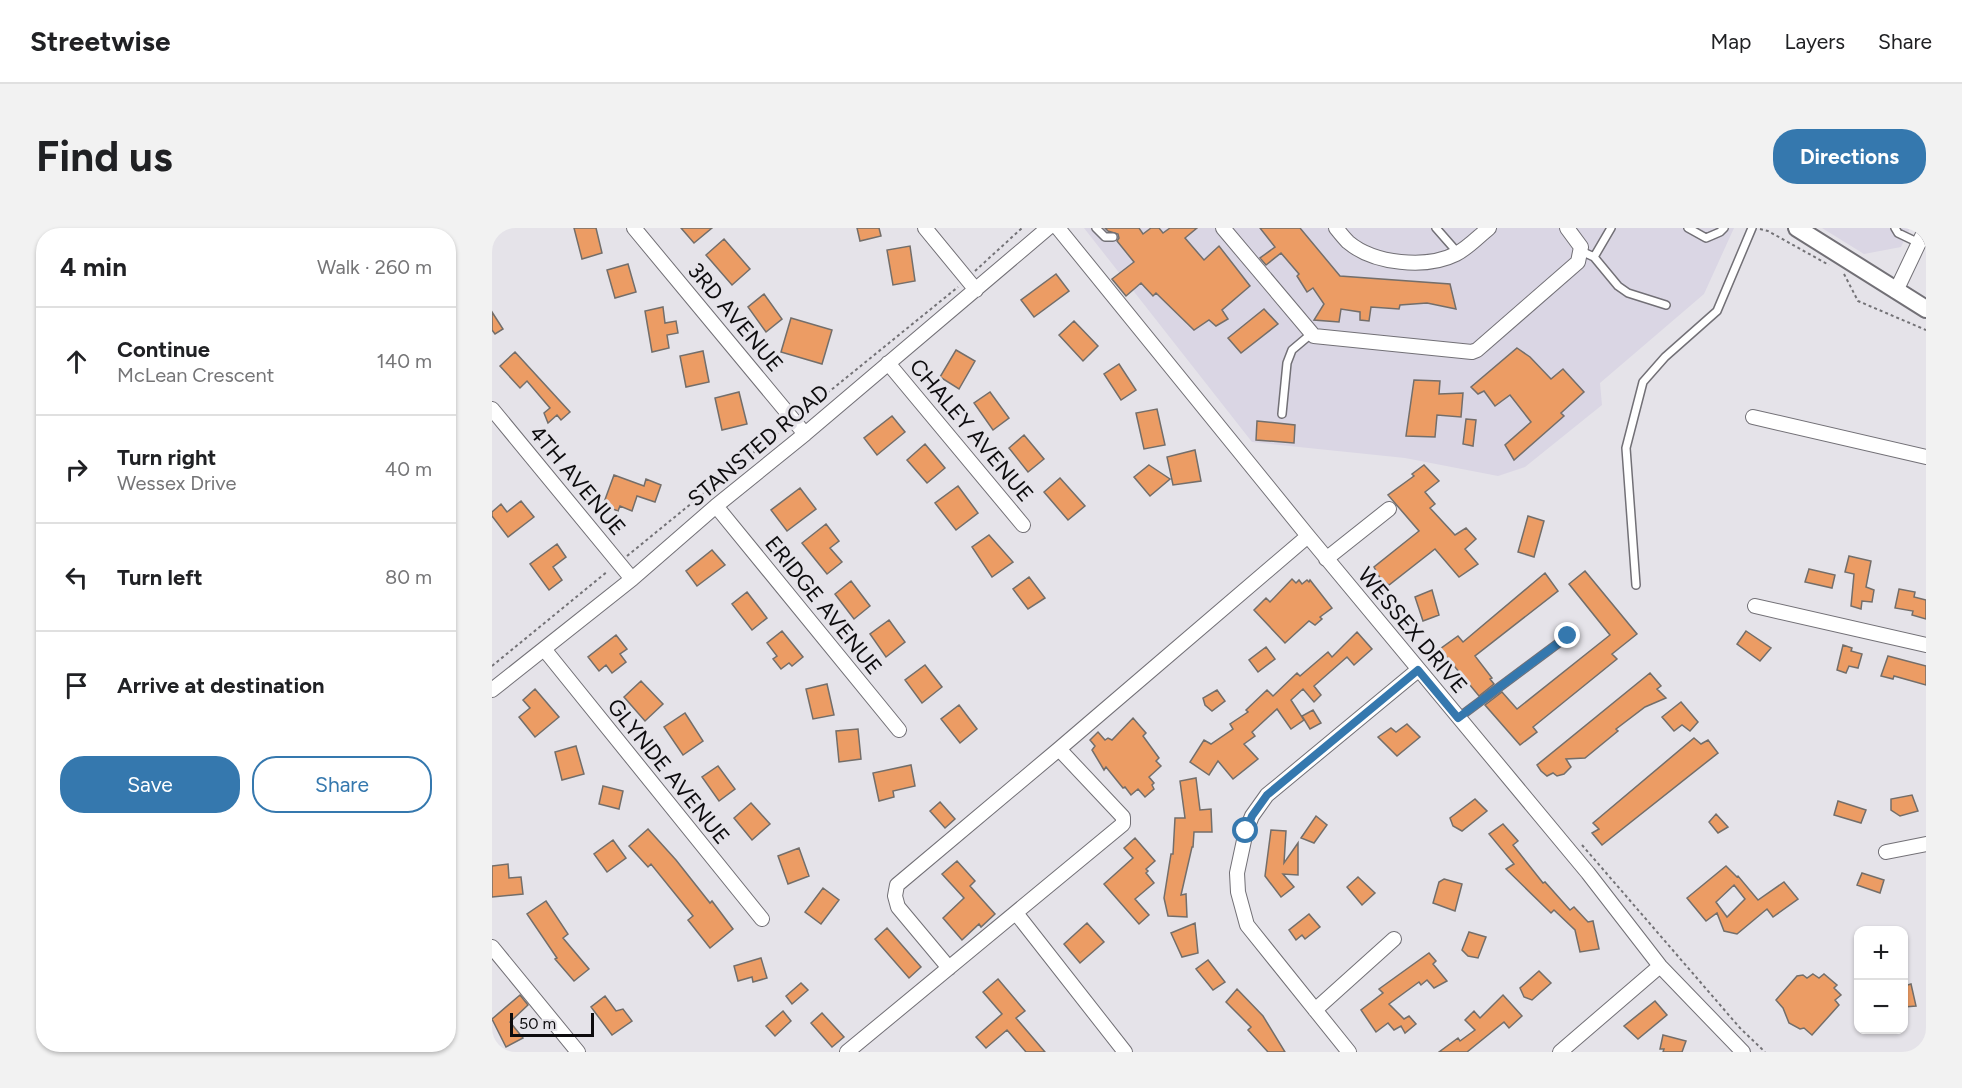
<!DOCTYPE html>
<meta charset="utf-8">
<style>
body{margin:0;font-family:Figtree,sans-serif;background:#f2f2f2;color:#202124}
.controls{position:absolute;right:18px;bottom:18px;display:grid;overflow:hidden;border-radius:12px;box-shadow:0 2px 4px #0004}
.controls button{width:54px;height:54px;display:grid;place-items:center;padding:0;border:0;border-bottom:2px solid #e0e0e0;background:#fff;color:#202124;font:30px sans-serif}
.scale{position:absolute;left:18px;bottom:15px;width:84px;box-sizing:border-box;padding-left:6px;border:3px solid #0d0c0e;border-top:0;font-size:16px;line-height:21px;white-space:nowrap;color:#0d0c0e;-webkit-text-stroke:4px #e5e3e9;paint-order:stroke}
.stop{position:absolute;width:18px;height:18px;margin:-14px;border:4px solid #3578ae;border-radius:50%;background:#fff}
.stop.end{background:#3578ae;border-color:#fff;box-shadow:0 2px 6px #0008}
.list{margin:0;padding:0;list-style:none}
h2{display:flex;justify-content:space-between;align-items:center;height:78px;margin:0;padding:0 24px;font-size:26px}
h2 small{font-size:20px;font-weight:400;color:#757577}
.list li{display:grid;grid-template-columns:39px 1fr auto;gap:18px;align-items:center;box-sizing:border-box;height:108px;padding:0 24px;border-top:2px solid #e0e0e0}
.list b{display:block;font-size:22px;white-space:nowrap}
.list p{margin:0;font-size:20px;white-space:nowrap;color:#757577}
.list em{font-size:20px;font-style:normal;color:#757577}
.actions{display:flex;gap:12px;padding:18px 24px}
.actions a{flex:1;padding:14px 0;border:2px solid #3578ae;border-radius:24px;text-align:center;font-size:21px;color:#3578ae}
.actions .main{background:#3578ae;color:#fff}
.icon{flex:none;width:33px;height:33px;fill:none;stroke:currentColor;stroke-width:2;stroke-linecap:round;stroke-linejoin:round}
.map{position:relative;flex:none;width:1434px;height:824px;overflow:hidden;border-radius:24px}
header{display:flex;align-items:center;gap:36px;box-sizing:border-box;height:84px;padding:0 30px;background:#fff;border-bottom:2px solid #e0e0e0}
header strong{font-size:28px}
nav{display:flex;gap:33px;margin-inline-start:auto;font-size:21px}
.intro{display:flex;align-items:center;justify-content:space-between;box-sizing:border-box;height:144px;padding:0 36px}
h1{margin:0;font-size:42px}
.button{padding:15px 27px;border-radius:24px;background:#3578ae;color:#fff;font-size:21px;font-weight:700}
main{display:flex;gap:36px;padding:0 36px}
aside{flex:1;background:#fff;border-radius:24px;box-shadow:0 2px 4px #0004}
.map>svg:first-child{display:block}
.built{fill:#dad6e4}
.building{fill:#ec9c64;stroke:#736e6a;stroke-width:1.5;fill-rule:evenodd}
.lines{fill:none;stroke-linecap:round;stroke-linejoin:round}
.service-casing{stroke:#727076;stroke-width:10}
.minor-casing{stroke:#727076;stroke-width:16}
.tertiary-casing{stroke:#727076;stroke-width:20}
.path{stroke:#737276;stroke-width:2;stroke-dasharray:3 3;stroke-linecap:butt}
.service{stroke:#fff;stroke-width:7}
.minor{stroke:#fff;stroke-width:14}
.tertiary{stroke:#fff;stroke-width:16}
.route{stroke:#3578ae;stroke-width:8}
.labels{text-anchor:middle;stroke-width:6;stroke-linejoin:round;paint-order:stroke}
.street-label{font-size:22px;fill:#0d0c0e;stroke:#e5e3e9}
</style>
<header>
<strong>Streetwise</strong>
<nav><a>Map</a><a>Layers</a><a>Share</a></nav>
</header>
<div class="intro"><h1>Find us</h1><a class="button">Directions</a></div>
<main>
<aside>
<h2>4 min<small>Walk · 260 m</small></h2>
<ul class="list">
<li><svg class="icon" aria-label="ahead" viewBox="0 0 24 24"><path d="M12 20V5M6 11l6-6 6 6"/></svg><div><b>Continue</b><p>McLean Crescent</p></div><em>140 m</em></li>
<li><svg class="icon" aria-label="right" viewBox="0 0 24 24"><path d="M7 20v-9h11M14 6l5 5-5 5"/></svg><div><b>Turn right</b><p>Wessex Drive</p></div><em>40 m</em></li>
<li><svg class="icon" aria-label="left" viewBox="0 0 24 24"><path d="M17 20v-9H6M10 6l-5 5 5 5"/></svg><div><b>Turn left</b></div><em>80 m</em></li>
<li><svg class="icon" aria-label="arrive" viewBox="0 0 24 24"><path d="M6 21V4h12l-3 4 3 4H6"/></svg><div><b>Arrive at destination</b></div></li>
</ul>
<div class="actions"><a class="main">Save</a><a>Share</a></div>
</aside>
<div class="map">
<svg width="1434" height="824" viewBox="0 0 1434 824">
<rect width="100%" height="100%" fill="#e5e3e9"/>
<path class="built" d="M592 0H1242L1212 66 1108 155 1110 177 1033 239 1006 248 913 230 760 214Z
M1330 0H1418L1409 19 1372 26Z"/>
<path class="building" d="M82 0H104L110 25 90 31Z
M189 0H220L202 15Z
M365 0H387L389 8 368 13Z
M613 0H647L651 6 659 0H667L671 5 678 0H705L693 10 712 32 727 18 758 58 730 82 736 91 724 98 717 92 702 102 664 65 661 68 649 55 634 68 620 51 642 34 625 13 627 10 626 6 616 3Z
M768 0H808L848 48 958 56 964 81 935 75 908 77 907 81 879 79 877 93 868 92V84L849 81 847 94 822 92 832 76 821 60 815 64 805 48 807 46 789 25 774 37 768 30 783 19Z
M232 11 258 41 240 57 214 27Z
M418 18 423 53 401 57 395 22Z
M136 36 144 64 123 70 115 42Z
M564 46 577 63 542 89 529 72Z
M272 66 290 91 274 104 256 79Z
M171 79 173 95 184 93 186 105 175 107 177 120 160 124 153 83Z
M772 81 786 96 749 125 736 110Z
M0 84 11 101 3 106 0 102Z
M299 90 340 102 330 136 289 124Z
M582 93 606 118 591 133 567 107Z
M1025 120 1038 129 1059 151 1071 141 1092 164 1069 185 1072 188 1022 232 1013 217 1039 194 1018 167 1003 178 992 163 986 166 979 159Z
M464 122 483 133 467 161 448 149Z
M211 123 217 154 194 159 188 128Z
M23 124 78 184 69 192 65 187 56 195 52 185 58 180 35 153 28 160 8 138Z
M627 136 644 162 629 172 612 146Z
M922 152 948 153 947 166 971 165 969 189 945 187 943 209 914 208Z
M247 164 255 196 230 202 223 170Z
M498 164 517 190 501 202 482 175Z
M665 181 673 217 652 221 644 185Z
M400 188 413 204 385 227 372 210Z
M974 191 984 192 981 218 971 216Z
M765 193 803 197 802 215 764 212Z
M532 207 552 231 536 244 517 220Z
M433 216 453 240 435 255 415 232Z
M703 222 709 253 681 257 675 229Z
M657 237 678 251 658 268 642 249Z
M932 237 947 253 933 264 943 276 938 280 963 307 974 300 984 311 973 321 986 336 967 349 943 321 897 357 888 350 882 339 927 303 896 267 922 248 920 246Z
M122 247 152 258 154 251 169 257 163 274 145 268 140 283 128 278 126 283 111 277Z
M568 250 593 278 576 292 552 264Z
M466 258 486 285 464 302 443 275Z
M308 260 324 281 295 303 279 282Z
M29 273 42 289 16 309 0 288V284L9 276 15 284Z
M1036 288 1052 293 1042 329 1026 324Z
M334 296 347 313 338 320 350 334 335 346 310 315Z
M497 307 521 334 500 349 480 319Z
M65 316 74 329 61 339 70 352 57 362 38 336Z
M220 322 233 337 205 358 194 343Z
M1357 328 1379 333 1374 359 1382 362 1380 374 1370 373 1369 381 1359 378 1362 346 1353 344Z
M1317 341 1343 347 1340 360 1313 354Z
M1093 343 1145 406 1120 426 1125 431 1041 499 1045 504 1028 517 993 477 1010 464 1025 481 1118 407 1077 356Z
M1053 345 1066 363 983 428 1000 450 998 451 1002 456 987 468 948 421 966 408 971 414Z
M537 349 553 370 536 381 521 361Z
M800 351 804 355 807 352 810 356 815 352 817 354 818 352 840 380 828 389 830 391 823 397 817 393 793 415 762 382 774 370 778 374Z
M359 353 378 378 362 391 343 366Z
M1407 361 1423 364 1422 369 1434 372V391L1420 387 1421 383 1403 380Z
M940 362 947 387 931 393 923 369Z
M255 364 275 390 260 402 240 376Z
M397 392 413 414 394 429 378 406Z
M290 403 311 429 300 438 297 435 289 441 281 431 285 428 275 415Z
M1254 403 1279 420 1268 433 1245 416Z
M865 404 880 421 862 437 855 429 822 458 829 467 822 474 811 461 799 472 812 492 799 501 785 481 760 504 763 508 752 516 766 531 741 551 726 533 717 547 698 534 712 512 719 516 741 501 738 496 756 484 754 482 775 462 781 468 805 445 808 448 836 424 840 429Z
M124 407 135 421 128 426 134 434 120 445 114 437 107 443 96 429Z
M1351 417 1360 420 1359 423 1370 426 1366 440 1357 438 1354 445 1345 442Z
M774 419 783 431 766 444 757 432Z
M1396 428 1434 438V457L1402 448 1401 451 1389 448Z
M433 437 450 459 430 475 413 452Z
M1158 445 1169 458 1165 461 1174 470 1153 479 1124 501 1126 503 1093 530 1074 531 1079 539 1072 546 1065 548 1061 545 1055 548 1049 543 1045 537Z
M149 453 171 476 153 493 132 469Z
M335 456 342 487 321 491 314 461Z
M43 461 67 489 43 509 27 489 38 480 31 472Z
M725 462 733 473 720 483 713 477 711 470Z
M1189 474 1206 494 1198 503 1190 497 1182 503 1170 489Z
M467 477 485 501 468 515 449 491Z
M821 482 829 495 818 501 810 488Z
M193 485 211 513 191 527 172 499Z
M641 490 654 505 651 508 667 530 664 533 669 538 657 549 662 555 660 557 662 561 653 569 646 561 639 567 633 559 631 560 614 539 612 542 600 522 603 518 598 512 606 504 613 512 616 510 620 512Z
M915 496 928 509 905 528 886 509 899 500 904 504Z
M366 501 369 531 347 534 344 503Z
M1202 510 1209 516 1216 512 1226 525 1110 617 1100 605 1107 601 1101 595Z
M84 518 92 546 70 552 63 524Z
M419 537 423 558 401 563 402 569 387 573 381 545Z
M226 538 243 561 227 573 210 549Z
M704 550 708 582 719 581 720 604H702L701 619H700L689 667 694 666 695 689 676 688 672 670 679 626H681L683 590H693L688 553Z
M111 558 131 563 127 581 107 576Z
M1420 567 1426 583 1408 588 1399 582V571Z
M983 571 995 583 970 603 961 598 958 590Z
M1346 573 1374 582 1369 595 1342 587Z
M448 574 463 591 453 600 438 583Z
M259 575 278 596 260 612 242 590Z
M1224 586 1236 599 1226 605 1217 594Z
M824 588 835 597 822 615 809 610Z
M1011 596 1026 613 1021 617 1051 655 1053 654 1078 682 1082 679 1096 694 1101 693 1107 721 1088 724 1083 702 1062 682 1059 685 1014 641 1022 636 997 606Z
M156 601 184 632 218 675 220 673 241 701 218 720 196 692 201 688 159 636 156 639 137 618Z
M779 602 794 603 792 635 806 615V647L791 646 802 659 789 669 773 648Z
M643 610 663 633 654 641 656 643 654 645 662 655 643 671 657 687 647 696 612 656 641 630 632 620Z
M121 612 134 630 115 644 102 626Z
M307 620 317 648 296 656 286 628Z
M465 633 483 653 478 658 503 686 489 699 487 696 470 712 451 690 472 670 450 646Z
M16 636 17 650 29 649 31 666 0 669V638Z
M1234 638 1245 649 1246 648 1266 672 1292 654 1306 671 1281 689 1275 681 1245 706 1232 703 1225 685 1214 693 1195 670ZM1242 657 1253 671 1235 689 1224 674Z
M1370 645 1392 652 1388 665 1365 657Z
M866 649 883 665 870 677 855 659Z
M952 651 970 656 963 683 941 675 947 654Z
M331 660 347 672 329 696 313 684Z
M54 673 76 706 71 710 97 741 82 753 63 731 65 730 35 686Z
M817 686 828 699 813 711 810 707 804 712 797 702Z
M595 695 612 714 588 735 572 716Z
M703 695 706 725 690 729 679 705Z
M395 700 429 739 417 750 383 711Z
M977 704 994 709 986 730 976 728 970 722Z
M937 725 944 733 941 736 955 753 942 760 935 752 929 757 927 754 897 776 912 791 917 788 924 796 913 805 909 798 902 802 896 795 884 804 869 782 891 765 887 761Z
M269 730 275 750 261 754 260 749 246 753 242 738Z
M716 732 733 754 721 762 704 741Z
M1047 743 1059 755 1040 772 1032 769 1028 760Z
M1321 746 1327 750 1332 746 1345 757 1342 760 1349 767 1343 772 1347 777 1320 807 1312 800 1308 801 1297 795 1291 780 1284 772 1305 748 1311 747 1315 750Z
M506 751 533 783 524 790 553 824H534L515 802 494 820 484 809 510 786 491 764Z
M309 755 316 762 300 776 294 768Z
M1419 756 1424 778 1412 779V758Z
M745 761 771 788 793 824H776L756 802 759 799 734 774Z
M28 767 36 777 18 794 31 810 14 819 0 791Z
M1011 767 1030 788 1017 800 1012 794 975 824H947L966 810 968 813 983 802 973 792 982 783 988 790Z
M113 768 124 783 131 781 140 793 120 807 99 779Z
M1163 773 1175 787 1146 811 1132 798Z
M291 783 299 793 283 808 274 798Z
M330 785 352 809 340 819 319 795Z
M1171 807 1194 813 1190 824H1171L1172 821H1168Z"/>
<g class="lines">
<defs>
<path id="service" d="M604 0 613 9H621
M944 0 966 25
M1196 0 1214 10 1228 4 1232 0
M1403 0 1406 5 1427 15
M1089 23 1102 29 1126 58 1136 65 1174 77
M1102 29 1119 0
M790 186 795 135 800 122 819 106
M1144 357 1134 220 1151 154 1173 129 1225 83 1260 0
M966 490 1076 408"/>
<path id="minor" d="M142 0 313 206
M433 0 484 62
M566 0 816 308 1096 645 1168 738 1251 824
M731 0 822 108 980 124 985 122 1086 34 1089 19 1075 0
M844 0C848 5 852 10 856 14 882 36 934 41 964 26 976 20 987 8 997 0
M1404 63 1434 0
M396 135 531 297
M0 181 140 351
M1261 189 1434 229
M224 278 407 502
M834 331 897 281
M1263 378 1434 417
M52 421 270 691
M0 462 140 351 224 278 313 206 556 0
M1394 624 1434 616
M524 685 633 824
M0 719 86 824
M457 740 406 679 403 668 405 657 567 521 816 308
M823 782 902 711
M355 824 631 596V589L567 521
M857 824 755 697 746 664 745 645 754 603 760 588 775 567 926 442
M1068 824 1168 738"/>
<path id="tertiary" d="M1305 0 1434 81"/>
</defs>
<use href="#service" class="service-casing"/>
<use href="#minor" class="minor-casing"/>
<use href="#tertiary" class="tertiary-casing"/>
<path class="path" d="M1268 1 1276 3 1337 37
M483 43 530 0
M1352 46 1366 73 1434 102
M312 184 466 59
M135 328 293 199
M0 438 116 343
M1090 617 1248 800 1273 824"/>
<use href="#service" class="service"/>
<use href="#minor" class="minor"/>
<use href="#tertiary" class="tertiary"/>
</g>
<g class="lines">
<path class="route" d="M754 603 760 588 775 567 926 442 966 490 1076 408"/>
</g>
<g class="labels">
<g class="street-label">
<text transform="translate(244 89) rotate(50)" y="8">3RD AVENUE</text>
<text transform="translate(480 202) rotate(50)" y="8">CHALEY AVENUE</text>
<text transform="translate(266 217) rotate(-40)" y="8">STANSTED ROAD</text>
<text transform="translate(86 252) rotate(50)" y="8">4TH AVENUE</text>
<text transform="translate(332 377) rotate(51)" y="8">ERIDGE AVENUE</text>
<text transform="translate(921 402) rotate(50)" y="8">WESSEX DRIVE</text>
<text transform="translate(177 543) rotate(51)" y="8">GLYNDE AVENUE</text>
</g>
</g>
</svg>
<div class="controls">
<button>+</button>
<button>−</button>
</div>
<div class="scale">50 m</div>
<div class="stop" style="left:754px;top:603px"></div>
<div class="stop end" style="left:1076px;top:408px"></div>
</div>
</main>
